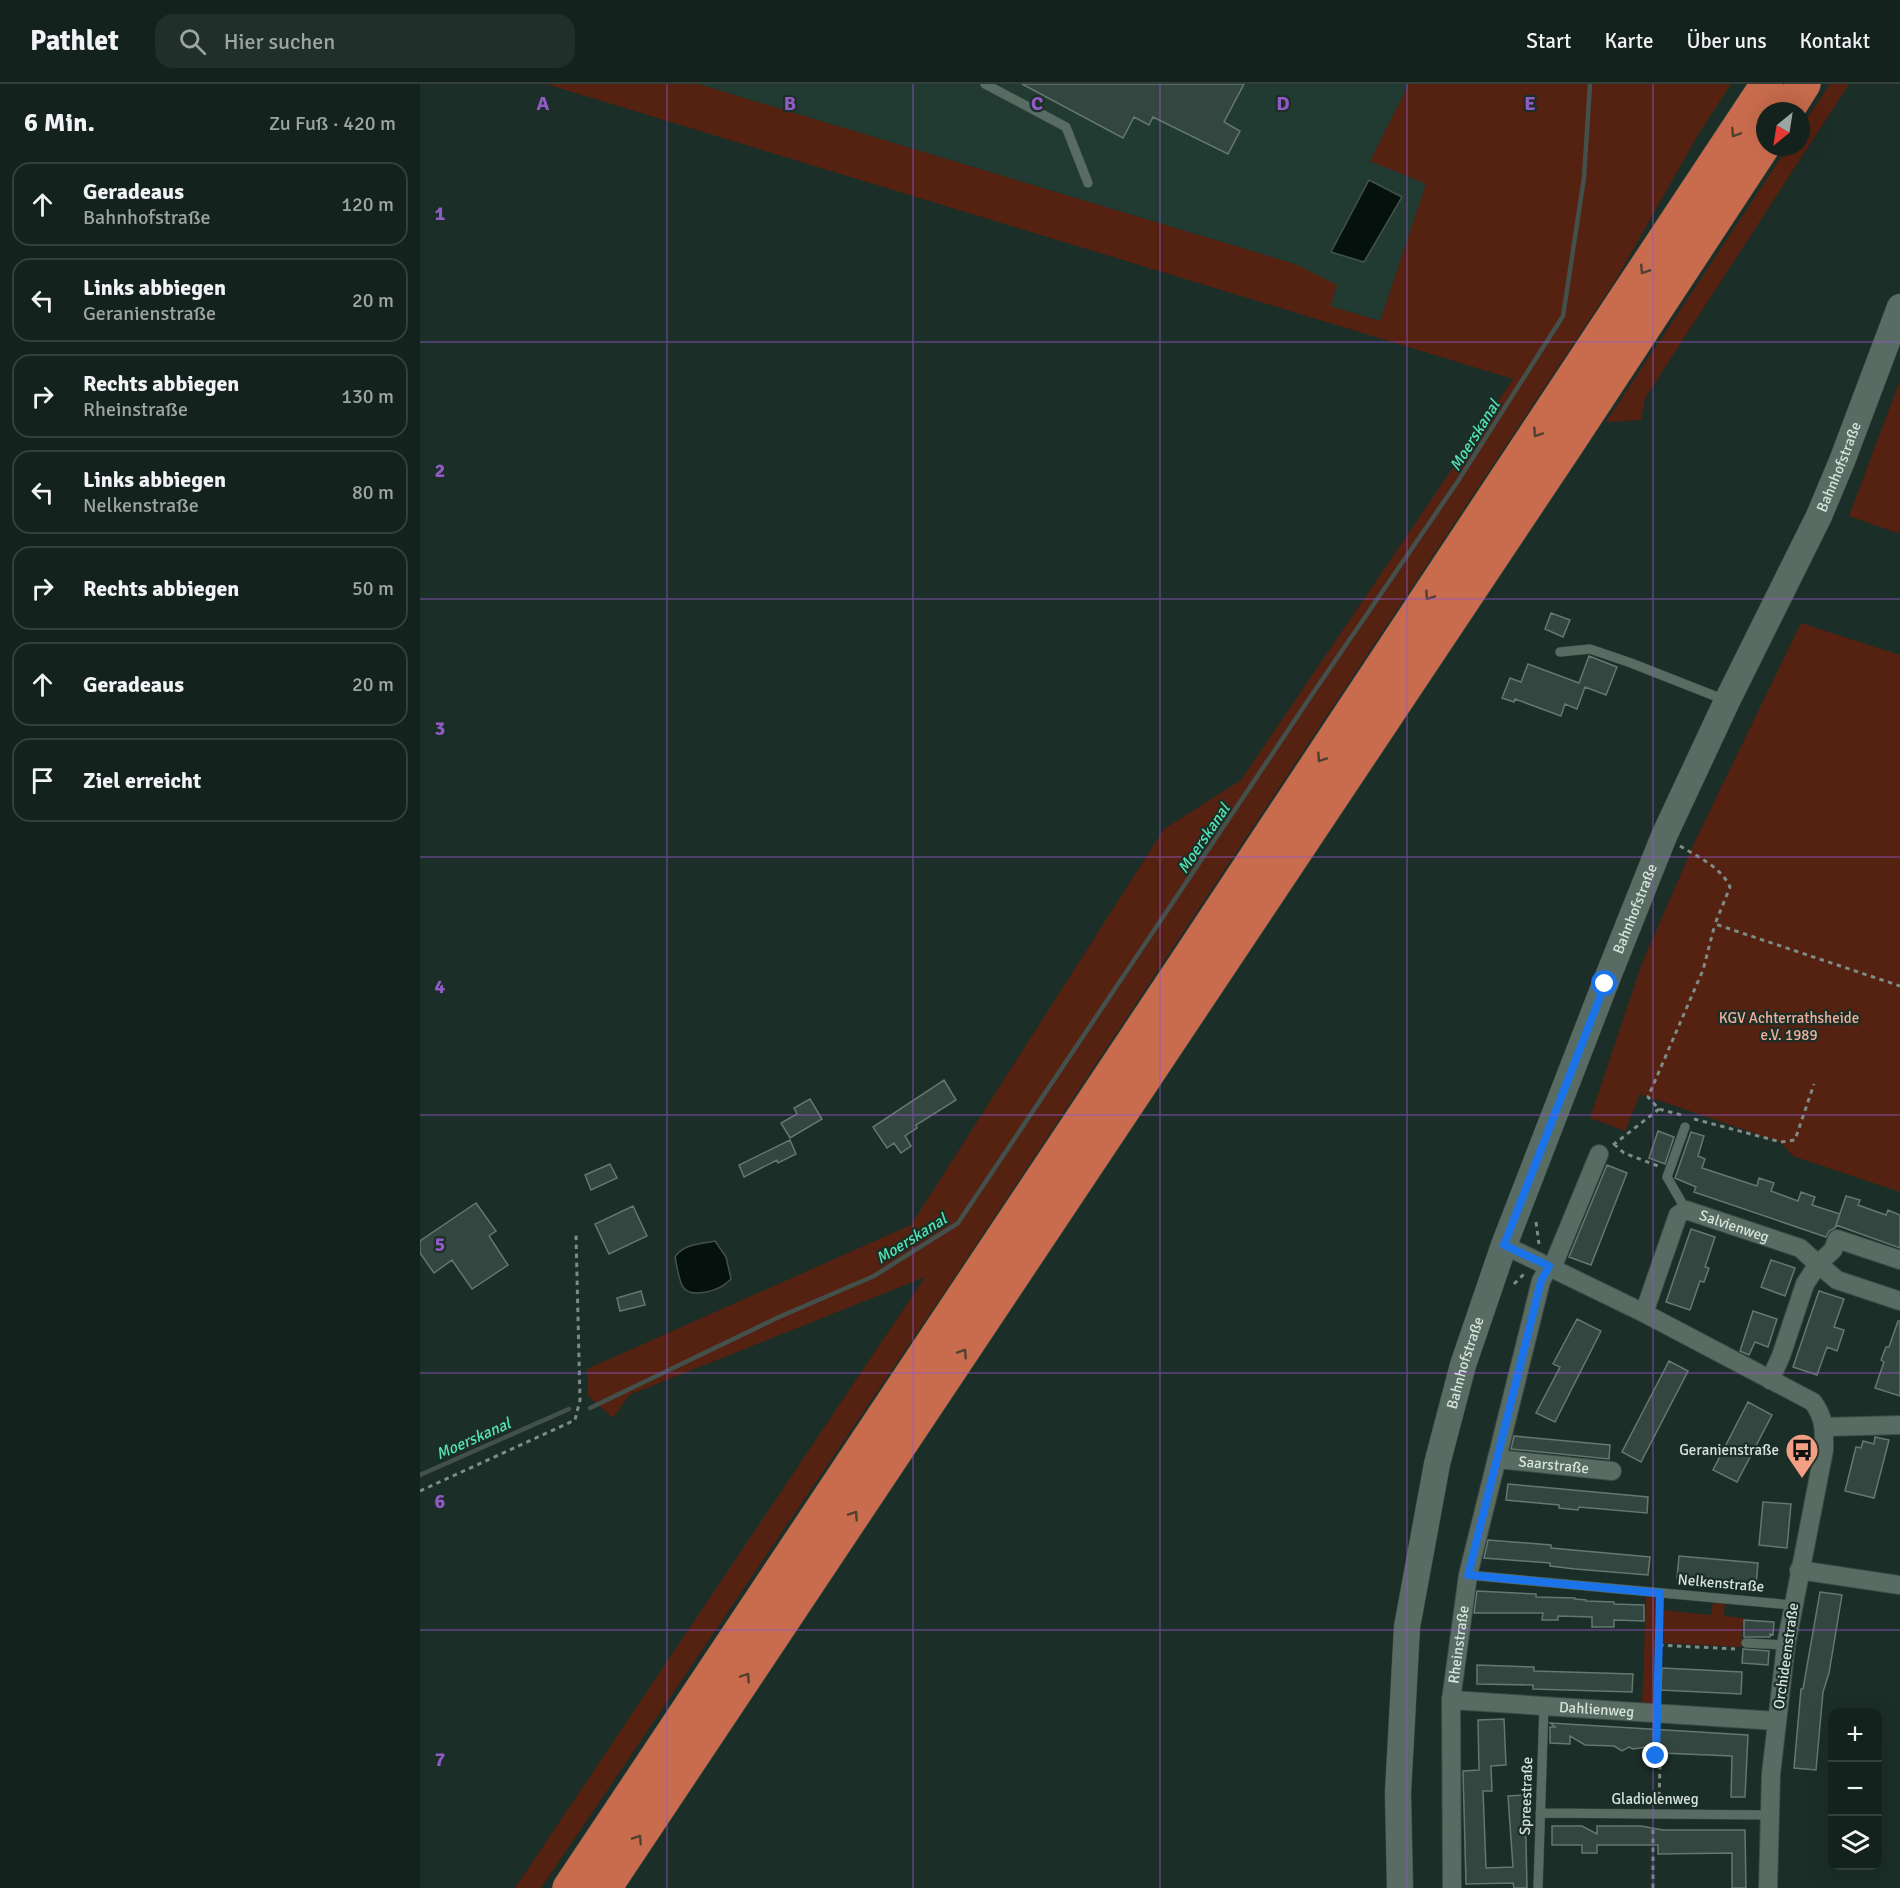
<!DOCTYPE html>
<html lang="de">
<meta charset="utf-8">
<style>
body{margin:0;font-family:Signika,sans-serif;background:#212f2a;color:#f1f3f6}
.controls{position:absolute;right:18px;bottom:18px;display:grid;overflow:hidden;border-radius:12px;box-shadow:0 6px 24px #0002}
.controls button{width:54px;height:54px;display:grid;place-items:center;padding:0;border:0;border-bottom:2px solid #333f3b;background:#14221d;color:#f1f3f6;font:30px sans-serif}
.compass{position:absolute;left:1336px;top:18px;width:54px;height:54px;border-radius:50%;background:#14221d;box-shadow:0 6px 24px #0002;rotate:210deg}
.stop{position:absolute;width:18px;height:18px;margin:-14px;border:4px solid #1a73e8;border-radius:50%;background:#fff}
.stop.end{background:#1a73e8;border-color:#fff;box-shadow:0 2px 6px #0008}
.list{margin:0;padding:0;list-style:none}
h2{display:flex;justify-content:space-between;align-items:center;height:78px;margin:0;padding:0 24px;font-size:26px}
h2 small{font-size:20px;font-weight:400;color:#9da4a4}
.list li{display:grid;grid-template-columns:39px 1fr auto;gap:18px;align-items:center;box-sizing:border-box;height:84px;margin:0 12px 12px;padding:0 12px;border:2px solid #333f3b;border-radius:18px}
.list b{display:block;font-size:22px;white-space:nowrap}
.list p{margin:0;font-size:20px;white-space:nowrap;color:#9da4a4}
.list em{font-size:20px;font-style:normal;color:#9da4a4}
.icon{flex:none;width:33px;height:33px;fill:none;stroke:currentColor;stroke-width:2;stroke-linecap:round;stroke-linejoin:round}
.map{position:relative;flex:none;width:1480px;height:1804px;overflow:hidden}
header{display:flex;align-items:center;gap:36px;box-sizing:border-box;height:84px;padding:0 30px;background:#14221d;border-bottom:2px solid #333f3b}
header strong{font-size:28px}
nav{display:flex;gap:33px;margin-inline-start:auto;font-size:21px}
.search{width:420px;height:54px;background:#212f2a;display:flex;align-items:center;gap:15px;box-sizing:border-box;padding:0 21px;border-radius:18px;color:#9da4a4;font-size:22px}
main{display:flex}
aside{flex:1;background:#14221d}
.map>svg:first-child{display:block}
.built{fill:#223b32}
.green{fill:#552110}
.water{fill:#05110c;stroke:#44504b;stroke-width:1.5}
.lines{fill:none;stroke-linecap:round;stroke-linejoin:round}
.stream{stroke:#44504b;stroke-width:4.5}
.building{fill:#33463f;stroke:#647870;stroke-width:1.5}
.service-casing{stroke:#3c4b45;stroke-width:10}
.minor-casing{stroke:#3c4b45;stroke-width:20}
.secondary-casing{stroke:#3c4b45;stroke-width:27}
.motorway-casing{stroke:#3c4b45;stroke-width:34}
.path{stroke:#7d8c86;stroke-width:3;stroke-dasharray:4.5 4.5;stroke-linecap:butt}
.service{stroke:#586c63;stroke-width:9}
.minor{stroke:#586c63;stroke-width:18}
.secondary{stroke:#586c63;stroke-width:26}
.motorway{stroke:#c96c4d;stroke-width:33}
.oneway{stroke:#4f4132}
.route{stroke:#1a73e8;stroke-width:8}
.grid{fill:none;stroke:#925ac6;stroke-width:1.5;stroke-opacity:0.55}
.labels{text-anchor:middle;stroke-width:4.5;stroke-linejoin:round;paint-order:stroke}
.street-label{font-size:15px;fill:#d7e2dd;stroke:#1b2e27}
.park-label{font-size:15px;fill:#f1af99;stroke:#1b2e27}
.poi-label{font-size:15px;fill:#d7e2dd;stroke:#1b2e27;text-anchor:end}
.water-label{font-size:16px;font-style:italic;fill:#54e4b6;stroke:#1b2e27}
.grid-label{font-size:20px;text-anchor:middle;font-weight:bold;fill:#925ac6;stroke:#1b2e27;stroke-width:4.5;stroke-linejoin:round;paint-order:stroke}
</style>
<header>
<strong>Pathlet</strong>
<div class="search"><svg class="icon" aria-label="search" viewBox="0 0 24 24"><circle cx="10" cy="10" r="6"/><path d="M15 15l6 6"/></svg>Hier suchen</div>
<nav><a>Start</a><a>Karte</a><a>Über uns</a><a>Kontakt</a></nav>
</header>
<main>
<aside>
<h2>6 Min.<small>Zu Fuß · 420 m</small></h2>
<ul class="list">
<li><svg class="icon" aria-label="ahead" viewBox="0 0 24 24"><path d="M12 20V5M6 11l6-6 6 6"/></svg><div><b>Geradeaus</b><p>Bahnhofstraße</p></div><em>120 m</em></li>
<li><svg class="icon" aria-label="left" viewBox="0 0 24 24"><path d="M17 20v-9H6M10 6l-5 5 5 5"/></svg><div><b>Links abbiegen</b><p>Geranienstraße</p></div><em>20 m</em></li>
<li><svg class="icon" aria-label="right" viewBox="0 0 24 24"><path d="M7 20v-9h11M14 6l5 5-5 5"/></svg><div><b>Rechts abbiegen</b><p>Rheinstraße</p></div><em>130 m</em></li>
<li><svg class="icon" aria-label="left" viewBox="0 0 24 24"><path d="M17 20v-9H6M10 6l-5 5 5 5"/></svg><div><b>Links abbiegen</b><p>Nelkenstraße</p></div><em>80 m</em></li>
<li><svg class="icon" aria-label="right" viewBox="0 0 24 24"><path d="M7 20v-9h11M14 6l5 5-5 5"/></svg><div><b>Rechts abbiegen</b></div><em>50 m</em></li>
<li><svg class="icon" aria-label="ahead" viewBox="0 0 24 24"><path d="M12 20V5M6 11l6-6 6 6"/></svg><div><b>Geradeaus</b></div><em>20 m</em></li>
<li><svg class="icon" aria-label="arrive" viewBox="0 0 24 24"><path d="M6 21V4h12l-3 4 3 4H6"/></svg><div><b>Ziel erreicht</b></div></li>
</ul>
</aside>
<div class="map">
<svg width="1480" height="1804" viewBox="0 0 1480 1804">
<rect width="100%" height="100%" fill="#1b2e27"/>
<path class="built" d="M278 0H989L950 77 1007 100 960 237 909 222 875 180Z"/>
<path class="green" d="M126 0H278L875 180 917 201 910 222 960 237 1006 100 950 77 989 0H1311L1279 49 1197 194 526 1206 121 1804H95L505 1193 209 1311 193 1334 168 1312 167 1285 491 1141 744 745 821 696 1093 295Z
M1410 0H1429L1225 314 1221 336 1186 338 1368 63H1381V43Z
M1480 296V450L1429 432Z
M1381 539 1480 571V1108L1373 1072 1360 1058 1220 1010 1205 1047 1170 1034 1222 879 1277 753Z
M1226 1513 1238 1514 1233 1622 1222 1621Z
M1293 1518 1305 1519 1304 1532 1323 1534 1321 1563 1241 1559V1526L1291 1531Z"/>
<path class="water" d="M949 96 982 113 944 178 911 168Z
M295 1157 306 1173 311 1195C303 1203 298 1205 286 1208 258 1214 260 1195 255 1173 263 1160 280 1160 295 1157Z"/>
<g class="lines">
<path class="stream" d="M170 1324 359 1233 454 1192 538 1139 891 612 1038 397 1143 232 1164 94 1170 0
M0 1391 149 1325"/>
</g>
<path class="building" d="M602 0H824L804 38 820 47 808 70 733 33 729 41 714 33 703 54Z
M1131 529 1150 536 1143 553 1125 545Z
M1169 572 1197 583 1186 611 1165 603 1157 625 1145 620 1141 632 1095 615 1094 618 1082 614 1090 594 1101 598 1108 580 1159 599Z
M524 996 536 1016 496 1041 497 1044 485 1052 491 1062 481 1069 474 1059 467 1064 453 1043Z
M390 1015 402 1035 370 1054 361 1039 377 1030 374 1024Z
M1238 1047 1254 1053 1245 1080 1229 1074Z
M1271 1048 1284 1052 1278 1072 1285 1075 1282 1084 1337 1102 1339 1094 1354 1099 1351 1107 1378 1117 1381 1108 1395 1113 1392 1121 1420 1130 1415 1144 1409 1147 1406 1153 1274 1108 1276 1103 1255 1094Z
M370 1056 376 1070 358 1079 357 1076 324 1093 319 1081Z
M190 1080 197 1094 171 1106 165 1091Z
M1187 1081 1207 1089 1171 1181 1149 1173Z
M1426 1112 1440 1116 1438 1121 1466 1131 1468 1126 1480 1131V1164L1416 1141Z
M56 1119 76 1147 69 1152 88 1181 52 1205 32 1176 14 1189 0 1169V1157Z
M213 1122 227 1152 189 1170 175 1140Z
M1271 1145 1295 1153 1285 1183 1289 1184 1284 1198 1280 1197 1270 1226 1246 1218Z
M1351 1176 1375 1184 1365 1212 1341 1203Z
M221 1207 225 1221 200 1227 197 1214Z
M1399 1207 1424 1215 1414 1243 1424 1246 1417 1267 1407 1263 1397 1291 1373 1283Z
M1333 1227 1357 1235 1348 1263 1335 1258 1329 1271 1320 1267Z
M1157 1235 1181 1247 1135 1338 1116 1329 1140 1283 1133 1280Z
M1478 1237H1480V1312L1455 1304 1464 1278 1461 1276 1466 1263H1469Z
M1249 1277 1268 1287 1221 1378 1202 1368Z
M1328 1318 1352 1331 1317 1398 1293 1386Z
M1094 1352 1190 1361 1189 1375 1091 1365Z
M1455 1353 1469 1356 1454 1414 1425 1407 1436 1363 1441 1364 1443 1357 1454 1360Z
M1088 1400 1228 1413 1227 1429 1159 1423 1158 1426 1139 1424V1421L1086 1416Z
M1343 1418 1371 1420 1367 1464 1339 1461Z
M1068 1456 1131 1461V1464L1230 1473 1228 1491 1155 1485 1130 1482V1479L1064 1474Z
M1259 1472 1338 1479 1336 1502 1257 1494Z
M1057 1507 1116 1510V1513L1155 1514V1515L1166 1516V1517L1194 1518V1520L1224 1521V1537L1194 1536V1543H1172V1533L1138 1532V1536H1122L1123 1529H1054Z
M1400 1508 1422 1511 1409 1589 1403 1608 1396 1686 1374 1684 1381 1605H1383Z
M1324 1536 1354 1538 1353 1551 1350 1550V1553H1324Z
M1323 1565 1349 1567 1348 1581 1322 1579Z
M1057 1581 1114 1583V1587L1213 1590 1212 1608 1113 1605V1601L1057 1600Z
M1242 1584 1322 1588 1321 1610 1241 1606Z
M1084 1635 1086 1681 1071 1682 1072 1707H1063L1066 1784 1093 1783 1088 1712 1105 1711 1107 1804H1094L1093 1799 1046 1800 1043 1687 1059 1686 1058 1636Z
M1130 1639 1328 1651 1325 1713H1311L1312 1672 1241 1669V1661L1213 1665 1209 1663 1202 1667 1194 1662 1165 1661 1150 1652V1660L1130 1659V1643H1135Z
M1132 1742H1162L1177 1750V1742H1221L1243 1746H1325L1326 1804H1312V1769L1238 1770V1761H1177V1769H1162V1761H1132Z"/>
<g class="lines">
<defs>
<path id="service" d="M565 0 646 43 668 99
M1140 568 1170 565 1211 579 1305 616
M1265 1043 1247 1093 1266 1126
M1048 1491 1372 1521
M1326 1559 1366 1561
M1120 1729 1350 1731
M1118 1804 1124 1621"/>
<g id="minor">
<path d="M1084 1161 1224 1229 1393 1318C1405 1335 1404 1345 1404 1366L1366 1561 1351 1690 1348 1804"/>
<path d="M1480 1176 1417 1155 1413 1166 1398 1180 1417 1196 1480 1217"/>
<path d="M1132 1184 1179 1070"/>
<path id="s1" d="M1224 1229 1258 1131 1266 1126 1380 1164 1398 1180 1385 1200 1361 1272 1350 1296"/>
<path d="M1404 1343 1480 1341"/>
<path id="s2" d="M1077 1375 1192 1387"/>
<path d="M1379 1486 1480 1501"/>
<path id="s3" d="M1031 1616 1357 1637"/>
<path id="s4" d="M1032 1804 1031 1616 1048 1491 1121 1197 1129 1182"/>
</g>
<g id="secondary">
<path id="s5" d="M980 1804 978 1709 987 1543 1017 1380 1043 1281 1084 1161 1185 900 1244 752 1307 617 1399 432 1422 377 1480 223"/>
</g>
<path id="motorway" d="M1367 27 1384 0
M149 1804 776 863 1347 0
M185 1804 1147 361 1345 60"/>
</defs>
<use href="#service" class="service-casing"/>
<use href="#minor" class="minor-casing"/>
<use href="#secondary" class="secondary-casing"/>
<use href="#motorway" class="motorway-casing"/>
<path class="path" d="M1260 762C1278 773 1301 783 1310 803L1295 840 1480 902
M1261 1031 1239 1025 1228 1013 1283 886 1295 840
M1274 1035 1361 1058 1375 1056 1394 1000
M1194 1060 1204 1069 1238 1082
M1193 1061 1239 1025
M1116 1138 1119 1160
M1094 1200 1104 1190
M0 1407 155 1336 160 1316 156 1151
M1239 1561 1315 1565
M1237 1612 1240 1520
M1238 1646 1236 1672 1240 1679 1239 1719
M1233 1804V1741"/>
<use href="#service" class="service"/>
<use href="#minor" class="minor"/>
<use href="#secondary" class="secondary"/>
<use href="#motorway" class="motorway"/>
</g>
<defs><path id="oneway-chevron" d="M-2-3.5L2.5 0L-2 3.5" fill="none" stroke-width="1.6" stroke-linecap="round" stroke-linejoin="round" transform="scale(1.5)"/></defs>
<g class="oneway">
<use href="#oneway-chevron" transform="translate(1315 49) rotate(123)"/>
<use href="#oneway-chevron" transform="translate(1224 186) rotate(123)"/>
<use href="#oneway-chevron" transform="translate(1117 349) rotate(124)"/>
<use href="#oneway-chevron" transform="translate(1009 512) rotate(124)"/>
<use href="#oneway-chevron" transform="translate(901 674) rotate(124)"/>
<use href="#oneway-chevron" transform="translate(543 1269) rotate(-56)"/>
<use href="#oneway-chevron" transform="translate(434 1431) rotate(-56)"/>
<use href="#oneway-chevron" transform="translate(326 1593) rotate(-56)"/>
<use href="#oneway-chevron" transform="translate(218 1755) rotate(-56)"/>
</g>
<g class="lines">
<path class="route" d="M1185 900 1084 1161 1129 1182 1121 1197 1048 1491 1240 1509 1236 1672"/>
</g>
<path class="grid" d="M247 0V1804M493 0V1804M740 0V1804M987 0V1804M1233 0V1804M0 258H1480M0 515H1480M0 773H1480M0 1031H1480M0 1289H1480M0 1546H1480"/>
<defs>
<symbol id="bus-pin" viewBox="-11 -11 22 30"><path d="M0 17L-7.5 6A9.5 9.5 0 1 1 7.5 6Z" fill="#f39f84" stroke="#1b2e27"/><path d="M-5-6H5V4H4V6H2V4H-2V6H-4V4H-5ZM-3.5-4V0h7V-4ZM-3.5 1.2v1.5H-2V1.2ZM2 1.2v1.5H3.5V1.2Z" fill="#111"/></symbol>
</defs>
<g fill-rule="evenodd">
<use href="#bus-pin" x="1363" y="1347" width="38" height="52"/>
</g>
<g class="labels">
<g class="street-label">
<text dy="5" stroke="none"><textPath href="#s5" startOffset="1504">Bahnhofstraße</textPath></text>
<text dy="5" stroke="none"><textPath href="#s5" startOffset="1017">Bahnhofstraße</textPath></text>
<text dy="5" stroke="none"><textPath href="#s1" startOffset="164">Salvienweg</textPath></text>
<text dy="5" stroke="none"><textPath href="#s5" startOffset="532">Bahnhofstraße</textPath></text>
<text dy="5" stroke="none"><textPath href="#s2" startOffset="57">Saarstraße</textPath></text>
<text transform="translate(1301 1499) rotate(5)" y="5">Nelkenstraße</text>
<text dy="5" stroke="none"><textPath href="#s4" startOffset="244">Rheinstraße</textPath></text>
<text transform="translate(1366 1572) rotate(-82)" y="5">Orchideenstraße</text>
<text dy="5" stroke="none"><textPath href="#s3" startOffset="146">Dahlienweg</textPath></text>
<text transform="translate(1106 1712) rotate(-88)" y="5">Spreestraße</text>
<text x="1235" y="1720">Gladiolenweg</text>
</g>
<g class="park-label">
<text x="1369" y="939">KGV Achterrathsheide<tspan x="1369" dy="17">e.V. 1989</tspan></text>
</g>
<g class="poi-label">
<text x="1359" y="1371">Geranienstraße</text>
</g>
<g class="water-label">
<text transform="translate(1054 351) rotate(-58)" y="6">Moerskanal</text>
<text transform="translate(783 754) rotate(-56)" y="6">Moerskanal</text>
<text transform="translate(491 1154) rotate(-32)" y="6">Moerskanal</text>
<text transform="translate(53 1354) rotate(-24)" y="6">Moerskanal</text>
</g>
</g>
<g class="grid-label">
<text x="123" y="26">A</text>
<text x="370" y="26">B</text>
<text x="617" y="26">C</text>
<text x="863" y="26">D</text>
<text x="1110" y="26">E</text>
<text x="20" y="136">1</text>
<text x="20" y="393">2</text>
<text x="20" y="651">3</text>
<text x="20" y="909">4</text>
<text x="20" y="1167">5</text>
<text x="20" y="1424">6</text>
<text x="20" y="1682">7</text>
</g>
</svg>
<div class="controls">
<button>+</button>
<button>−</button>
<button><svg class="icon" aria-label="layers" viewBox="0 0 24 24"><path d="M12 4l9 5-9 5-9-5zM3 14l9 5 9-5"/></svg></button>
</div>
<svg class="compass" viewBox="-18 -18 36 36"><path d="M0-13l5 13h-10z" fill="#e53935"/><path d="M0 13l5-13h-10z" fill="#9da4a4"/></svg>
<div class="stop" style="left:1185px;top:900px"></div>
<div class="stop end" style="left:1236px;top:1672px"></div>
</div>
</main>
